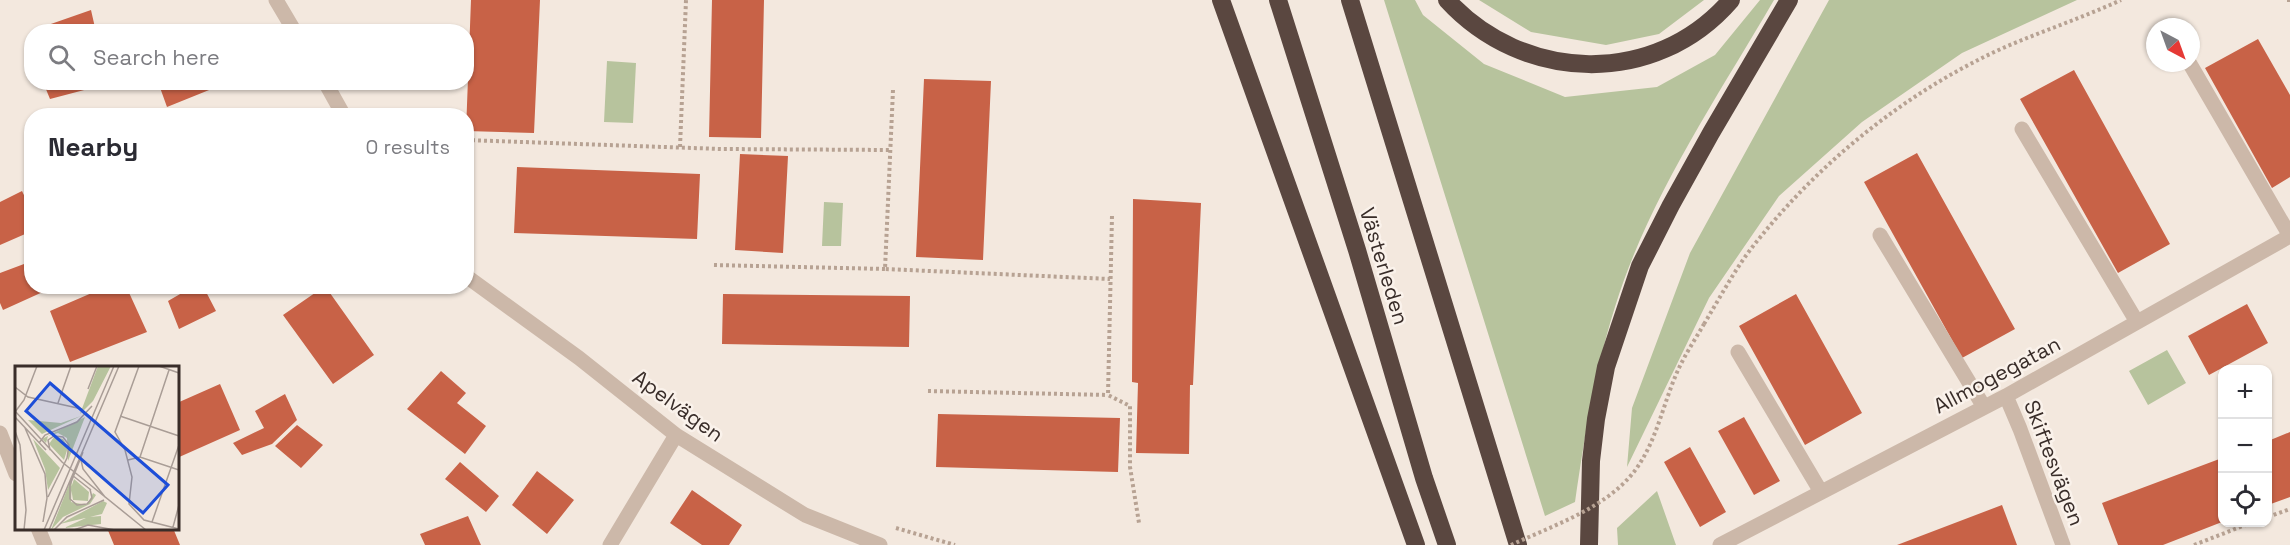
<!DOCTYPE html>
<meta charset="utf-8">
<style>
body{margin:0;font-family:"Space Grotesk",sans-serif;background:#f7f7f7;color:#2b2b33}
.controls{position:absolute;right:18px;bottom:18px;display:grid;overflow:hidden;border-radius:12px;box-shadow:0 2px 4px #0004}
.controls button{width:54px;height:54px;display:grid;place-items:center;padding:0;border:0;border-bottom:2px solid #e1e1e2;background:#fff;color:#2b2b33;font:30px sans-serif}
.compass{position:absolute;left:2146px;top:18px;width:54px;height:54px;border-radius:50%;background:#fff;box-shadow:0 2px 4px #0004;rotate:139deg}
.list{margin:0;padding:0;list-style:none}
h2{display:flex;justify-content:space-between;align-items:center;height:78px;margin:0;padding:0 24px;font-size:26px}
h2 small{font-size:20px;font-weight:400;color:#7c7c81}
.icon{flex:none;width:33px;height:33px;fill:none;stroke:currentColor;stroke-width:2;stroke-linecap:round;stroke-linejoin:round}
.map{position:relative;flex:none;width:2290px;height:545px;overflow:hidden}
.search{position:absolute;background:#fff;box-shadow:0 2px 4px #0004;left:24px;top:24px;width:450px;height:66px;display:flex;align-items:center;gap:15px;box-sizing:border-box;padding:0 21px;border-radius:24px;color:#7c7c81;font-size:22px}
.panel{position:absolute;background:#fff;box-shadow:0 2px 4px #0004;left:24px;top:108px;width:450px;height:186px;border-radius:24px}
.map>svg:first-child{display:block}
.green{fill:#b7c39d}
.building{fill:#c86247}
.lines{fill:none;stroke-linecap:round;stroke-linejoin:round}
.path{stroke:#b7a293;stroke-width:4;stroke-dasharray:3 3;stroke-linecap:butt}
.minor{stroke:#ccb8a9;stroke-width:15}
.highway{stroke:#5a4740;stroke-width:18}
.path-bridge{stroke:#b7a293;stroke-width:4;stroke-dasharray:3 3;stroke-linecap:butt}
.labels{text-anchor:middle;stroke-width:5;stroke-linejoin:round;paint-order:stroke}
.street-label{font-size:21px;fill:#392d29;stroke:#faf2eb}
.inset-road{fill:none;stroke:#a99d96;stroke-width:1.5}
.view{fill:#1d4ed8;fill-opacity:0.15;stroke:#1d4ed8;stroke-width:3}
.inset-edge{fill:none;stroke:#392d29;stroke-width:3}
</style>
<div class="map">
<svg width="2290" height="545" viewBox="0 0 2290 545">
<rect width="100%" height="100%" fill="#f3e8de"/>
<path class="green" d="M1384 0H1415L1423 15 1484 64 1565 97 1657 87 1715 55 1760 0H1774C1721 91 1660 181 1624 280 1598 352 1586 427 1575 502L1545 516Z
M1479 0H1704L1659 34 1606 45 1531 32Z
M1829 0H2077L1962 53 1862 122 1779 196 1709 298 1627 467 1632 408 1690 253Z
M607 61 636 63 633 123 604 122Z
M824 202 843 203 841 246H822Z
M2167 350 2186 383 2148 405 2129 371Z
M1657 491 1676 545H1618L1617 528Z"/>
<path class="building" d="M471 0H540L534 133 466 131Z
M712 0H764L761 138 709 137Z
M91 10 96 32H50L48 25Z
M2258 39 2290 95V177L2272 188 2205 68Z
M2074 70 2170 244 2118 273 2020 99Z
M924 79 991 81 983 260 916 257Z
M43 82H86L88 89 50 99Z
M158 82H217L219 86 167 107Z
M1917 153 2015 329 1962 358 1864 182Z
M740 154 788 156 783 253 735 250Z
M517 167 700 174 697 239 514 233Z
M22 191 32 212V231L0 245V202Z
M1133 199 1201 203 1193 385H1190L1189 454 1136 453 1138 383 1132 382Z
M32 261V286H56L3 310 0 303V273Z
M108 286H126L147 332 70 362 50 311Z
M194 286H203L216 311 179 329 168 301Z
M325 286 374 355 333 384 283 315Z
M723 294 910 296 909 347 722 344Z
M1796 294 1862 413 1805 445 1739 326Z
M2247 304 2268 343 2209 375 2188 336Z
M441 371 466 393 457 403 486 426 465 454 407 409Z
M220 384 240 430 177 458V403Z
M285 394 297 420 272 444 242 455 233 443 264 428 255 411Z
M938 414 1120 418 1118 472 936 467Z
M1744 417 1780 481 1754 495 1718 431Z
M297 425 323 445 301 468 275 446Z
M2290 432V497L2268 505V441Z
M1690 447 1726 512 1700 527 1664 462Z
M2222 458V522L2163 545H2118L2102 503Z
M460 462 499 496 486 512 445 479Z
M537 471 574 500 547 534 512 505Z
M692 490 742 525 729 545H702L670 523Z
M2002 505 2017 545H1897Z
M468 516 481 545H425L420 534Z
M107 528H173L180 545H114Z"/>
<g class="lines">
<path class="path" d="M2287 0H2290
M893 90 885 269 1110 279
M466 140 721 149 890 150
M680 147 686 0
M1112 216 1108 395 1130 406V467L1139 523
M714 265 885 269
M1704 324C1721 296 1737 265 1758 240 1823 159 1908 91 2003 48 2042 31 2082 18 2121 0
M928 391 1108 395
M2268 517 2290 509
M896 528 955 545
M2194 545 2253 522"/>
<path class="minor" d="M276 0 295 32
M2190 64 2290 236
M325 82 344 116
M2022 129 2137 322
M1880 235 1984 407
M466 276 579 358 676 435 805 515 880 545
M1738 352 1821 492
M2006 396 2020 429 2063 545
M0 433 16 474
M38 528 45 545
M610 545 676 435
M1720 545 2006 396 2290 236"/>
<path class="highway" d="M1221 0 1416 545
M1278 0 1357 250 1424 478 1447 545
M1350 0 1518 545
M1447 0C1523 83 1655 88 1731 0
M1589 545 1591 461 1596 419 1606 367 1640 266 1671 205 1711 133 1789 0"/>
<path class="path-bridge" d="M1511 545C1552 526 1604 509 1633 473 1657 443 1663 402 1679 368 1686 353 1696 338 1704 324"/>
</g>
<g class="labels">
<g class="street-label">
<text transform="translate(1384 266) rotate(73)" y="7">Västerleden</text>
<text transform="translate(1997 375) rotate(-28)" y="7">Allmogegatan</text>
<text transform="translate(678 406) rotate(36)" y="7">Apelvägen</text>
<text transform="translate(2054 463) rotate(69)" y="7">Skiftesvägen</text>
</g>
</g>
<g transform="translate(15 366)">
<rect width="164" height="164" fill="#f3e8de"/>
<path d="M83 0H96L78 35 65 48ZM66 50 27 68 13 54 46 57ZM70 51 53 95 52 72 43 67 33 70 31 77 27 73ZM39 71 48 73 53 81 49 94 34 78ZM18 73 45 102 33 124 30 103ZM57 111 56 136 72 139 78 127 81 129 75 138 48 151 36 164ZM59 113 74 126 73 135 58 134 56 122ZM88 135 92 137 87 148 45 158ZM86 150V158L49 162 73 151Z" fill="#b7c39d"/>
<path class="inset-road" d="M124 0 100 66 110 84 117 111 114 138 129 154 164 163M144 0 164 7M0 21 13 31 67 43M73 23 82 0M43 37 56 0M0 45 47 96 131 164M0 46 9 34 22 0M105 50 164 70M0 51 31 84M10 62 30 108 32 132 28 156M0 65 5 79 11 144 9 164M24 77 30 69 62 56 77 40M68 86 55 119V133L62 139 72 138 77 132 75 123M125 91 154 4M66 94 68 103 90 131M113 94 125 91 164 104M57 109 76 124M33 131 52 92 54 79 48 71 39 70 33 74 35 84M137 156 164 79M158 161 164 139M29 164 99 0M34 164 104 0M39 164 52 151 89 134M59 164 73 159 100 164"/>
<path class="view" d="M35 17 153 119 128 147 11 45Z"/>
<rect width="164" height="164" class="inset-edge"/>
</g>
</svg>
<div class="controls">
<button>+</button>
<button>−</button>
<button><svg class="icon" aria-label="locate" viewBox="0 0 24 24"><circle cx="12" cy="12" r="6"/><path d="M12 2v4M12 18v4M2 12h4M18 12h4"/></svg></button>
</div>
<svg class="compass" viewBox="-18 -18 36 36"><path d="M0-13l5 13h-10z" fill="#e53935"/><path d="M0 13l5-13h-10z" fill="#7c7c81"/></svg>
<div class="search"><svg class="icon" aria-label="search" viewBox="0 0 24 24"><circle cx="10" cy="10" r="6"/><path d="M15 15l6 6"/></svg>Search here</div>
<section class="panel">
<h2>Nearby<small>0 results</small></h2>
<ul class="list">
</ul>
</section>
</div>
